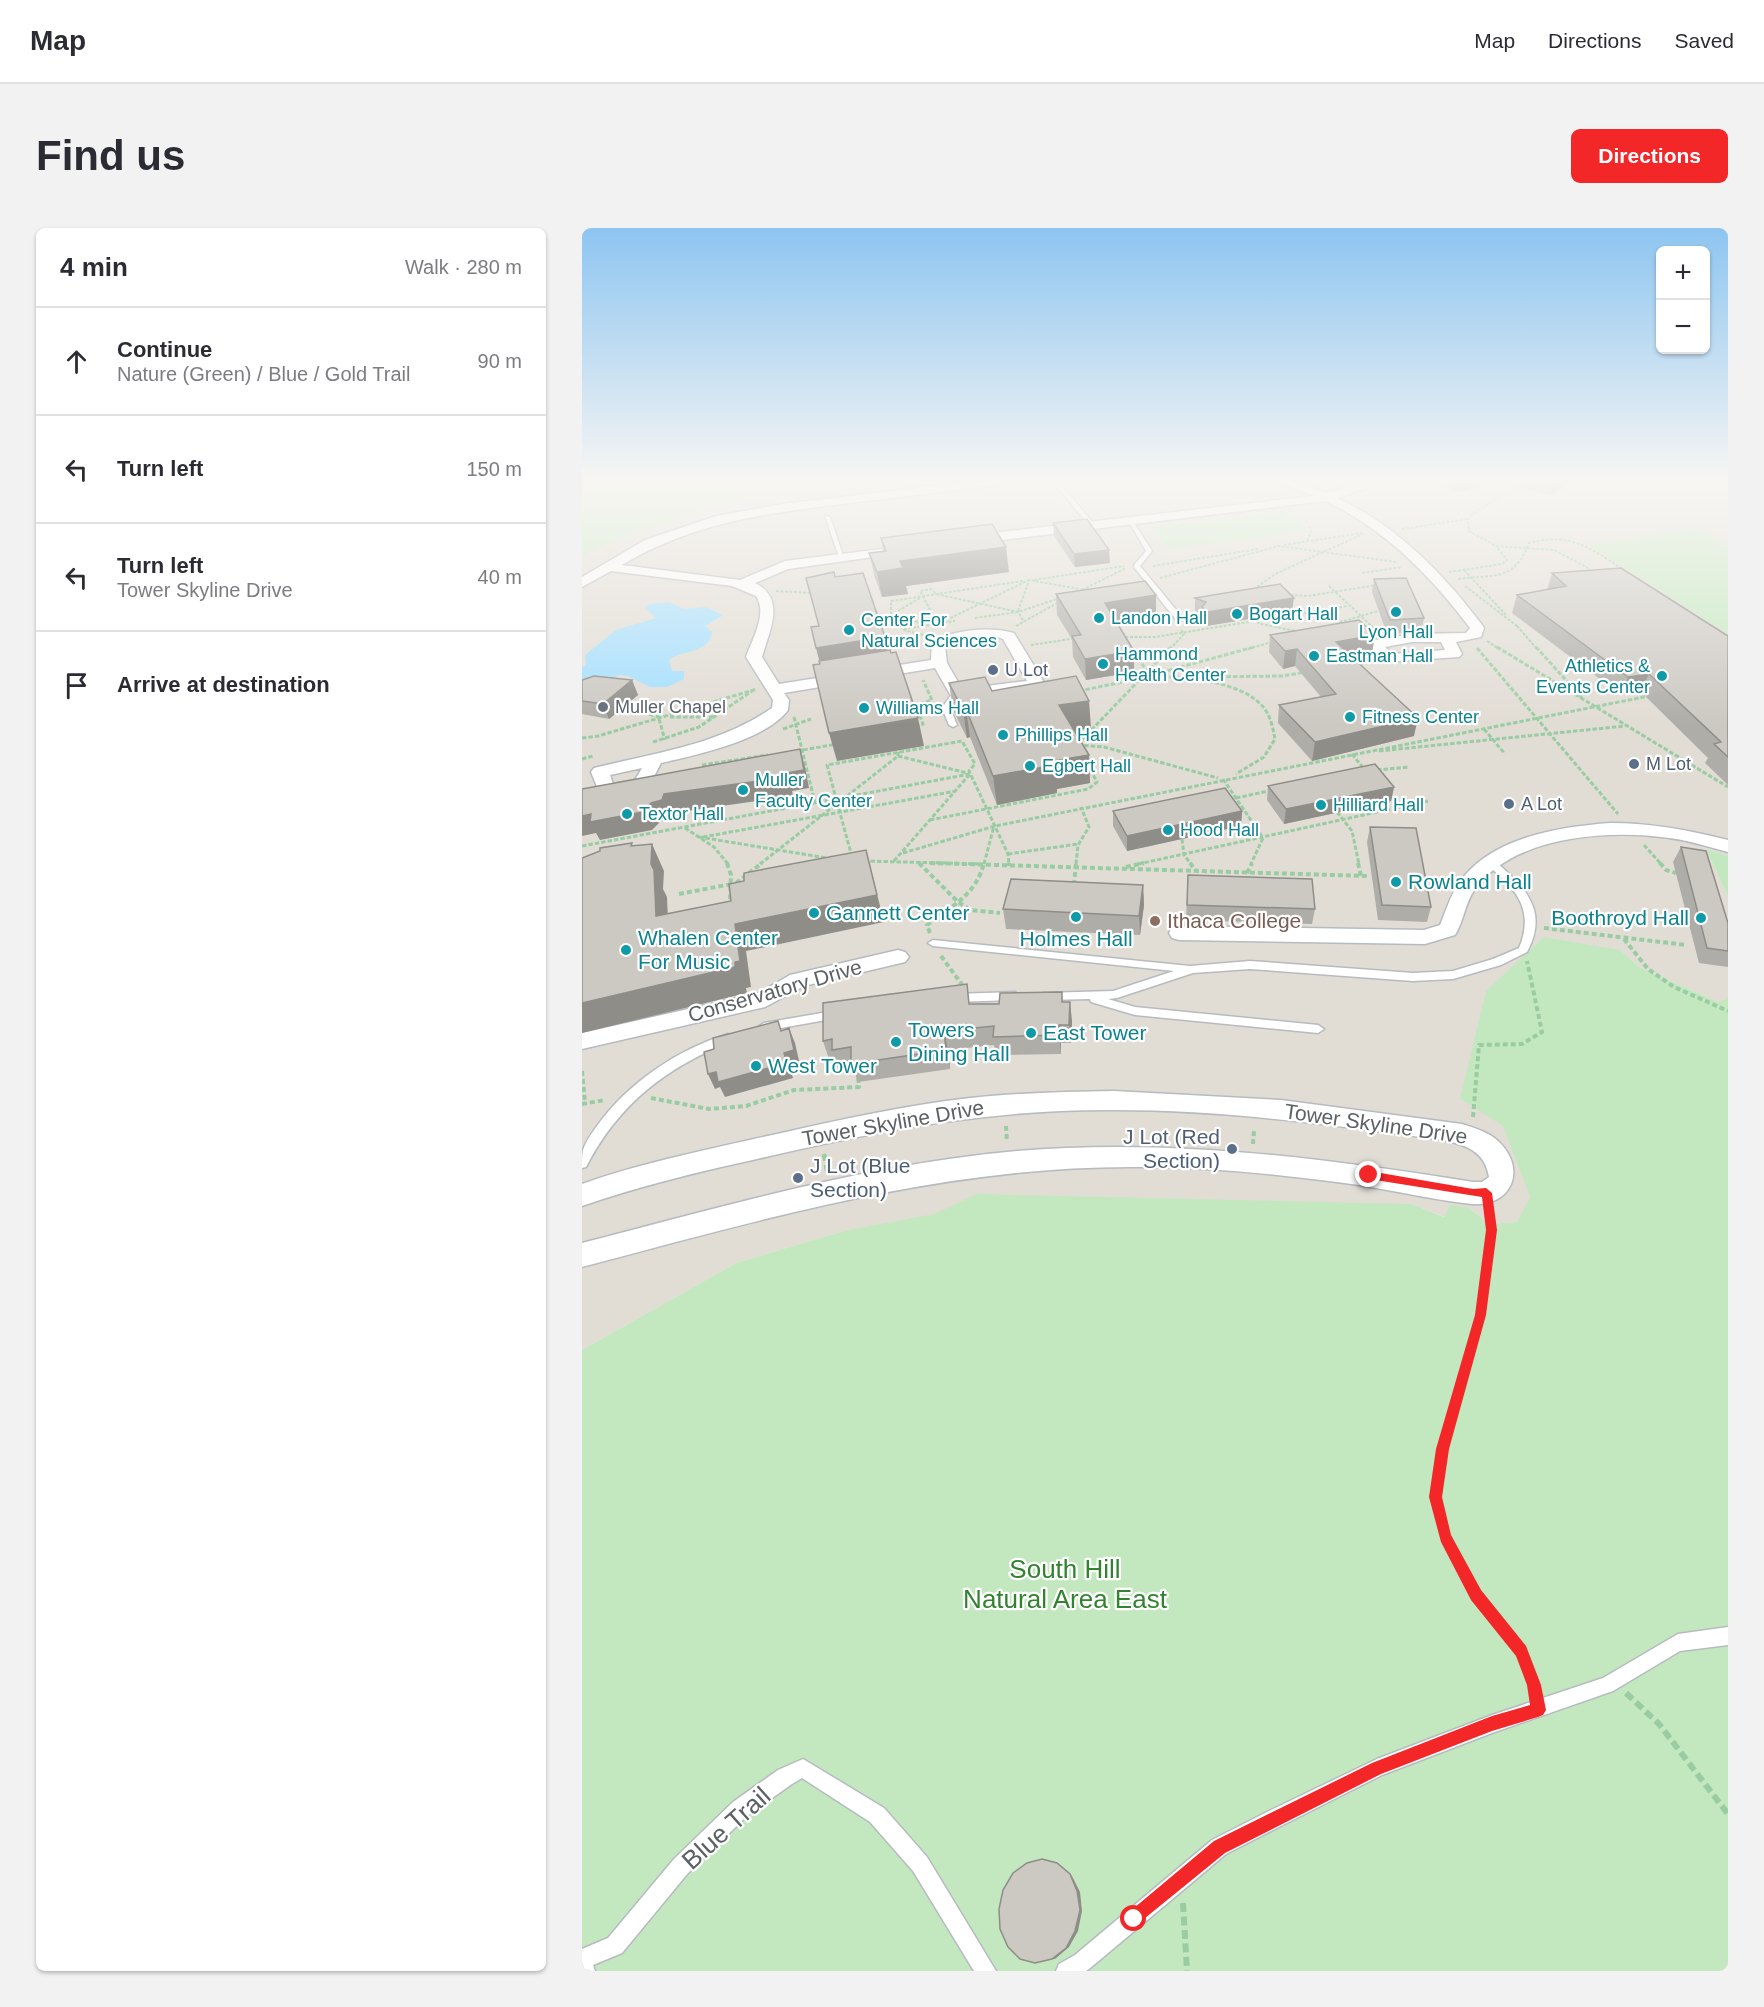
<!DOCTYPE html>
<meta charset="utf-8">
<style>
body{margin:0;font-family:Helvetica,sans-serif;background:#f2f2f3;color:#2b2b33}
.controls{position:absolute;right:18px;top:18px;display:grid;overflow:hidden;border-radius:9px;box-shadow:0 2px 4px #0004}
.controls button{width:54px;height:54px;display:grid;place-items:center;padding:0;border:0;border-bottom:2px solid #e1e1e2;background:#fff;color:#2b2b33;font:30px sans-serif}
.stop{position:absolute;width:18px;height:18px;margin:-14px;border:4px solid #f32628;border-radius:50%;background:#fff}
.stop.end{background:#f32628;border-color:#fff;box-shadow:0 2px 6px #0008}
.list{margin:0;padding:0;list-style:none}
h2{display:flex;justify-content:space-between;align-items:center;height:78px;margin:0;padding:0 24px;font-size:26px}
h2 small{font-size:20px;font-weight:400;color:#7c7c81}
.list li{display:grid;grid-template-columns:39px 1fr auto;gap:18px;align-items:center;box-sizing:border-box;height:108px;padding:0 24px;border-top:2px solid #e1e1e2}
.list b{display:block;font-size:22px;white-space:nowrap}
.list p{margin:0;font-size:20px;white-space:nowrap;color:#7c7c81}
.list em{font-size:20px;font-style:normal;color:#7c7c81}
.icon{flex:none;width:33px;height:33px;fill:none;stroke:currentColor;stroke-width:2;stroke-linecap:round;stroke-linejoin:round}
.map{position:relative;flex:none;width:1146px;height:1743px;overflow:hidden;border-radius:9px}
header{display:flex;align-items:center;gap:36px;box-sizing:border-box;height:84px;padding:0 30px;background:#fff;border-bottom:2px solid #e1e1e2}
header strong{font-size:28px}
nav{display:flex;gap:33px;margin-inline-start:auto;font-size:21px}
.intro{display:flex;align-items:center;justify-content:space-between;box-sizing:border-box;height:144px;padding:0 36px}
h1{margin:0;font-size:42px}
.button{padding:15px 27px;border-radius:9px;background:#f32628;color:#fff;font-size:21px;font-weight:700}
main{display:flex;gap:36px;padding:0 36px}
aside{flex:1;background:#fff;border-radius:9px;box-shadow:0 2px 4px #0004}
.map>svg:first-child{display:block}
.education{fill:#e1ddd5}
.green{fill:#c3e8bf}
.water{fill:#a4dfff}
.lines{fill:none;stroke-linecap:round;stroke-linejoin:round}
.service-casing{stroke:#b6bbbf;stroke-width:3}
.minor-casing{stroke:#b6bbbf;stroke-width:3}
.path-far4{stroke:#99cca3;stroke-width:2;stroke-dasharray:3 1.5;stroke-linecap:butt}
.path-far3{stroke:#99cca3;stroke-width:3;stroke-dasharray:4.5 2;stroke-linecap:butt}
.path-far2{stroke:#99cca3;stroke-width:4;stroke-dasharray:5 3;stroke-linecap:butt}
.path-far1{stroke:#99cca3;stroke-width:4.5;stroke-dasharray:7 4;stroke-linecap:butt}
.path{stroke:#99cca3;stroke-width:6;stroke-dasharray:9 4.5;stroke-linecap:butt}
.service{fill:#fff;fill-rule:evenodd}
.minor{fill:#fff;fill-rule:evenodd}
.wall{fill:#afada8}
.shaded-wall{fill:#8f8d88}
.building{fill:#ccc9c3;stroke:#8f8d88;stroke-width:1.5}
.route{fill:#f32628}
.culture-dot{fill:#0f9aa8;stroke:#fff;stroke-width:2}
.service-dot{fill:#5c6f8a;stroke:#fff;stroke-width:2}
.worship-dot{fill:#6b7280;stroke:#fff;stroke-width:2}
.education-dot{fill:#8d6e63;stroke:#fff;stroke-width:2}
.labels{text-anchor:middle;stroke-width:4.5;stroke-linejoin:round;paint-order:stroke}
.far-culture-label{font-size:18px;fill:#0d838f;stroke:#fff;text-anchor:start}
.far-service-label{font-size:18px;fill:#4e5e75;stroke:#fff;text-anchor:start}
.far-worship-label{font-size:18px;fill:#5b616d;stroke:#fff;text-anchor:start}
.culture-label{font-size:21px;fill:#0d838f;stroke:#fff;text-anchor:start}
.education-label{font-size:21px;fill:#785e54;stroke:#fff;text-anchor:start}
.street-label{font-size:21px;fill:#5c6165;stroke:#fff}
.service-label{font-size:21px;fill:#4e5e75;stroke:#fff;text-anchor:end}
.near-park-label{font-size:26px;fill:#32822f;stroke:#fff}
.near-street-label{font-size:26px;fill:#5c6165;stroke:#fff}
</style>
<header>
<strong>Map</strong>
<nav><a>Map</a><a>Directions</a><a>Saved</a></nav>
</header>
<div class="intro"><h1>Find us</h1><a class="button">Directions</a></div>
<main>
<aside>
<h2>4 min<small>Walk · 280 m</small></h2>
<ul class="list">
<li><svg class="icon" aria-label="ahead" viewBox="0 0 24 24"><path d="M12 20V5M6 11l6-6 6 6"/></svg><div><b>Continue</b><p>Nature (Green) / Blue / Gold Trail</p></div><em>90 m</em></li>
<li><svg class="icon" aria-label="left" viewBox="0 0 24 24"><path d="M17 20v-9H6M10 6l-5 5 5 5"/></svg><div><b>Turn left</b></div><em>150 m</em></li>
<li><svg class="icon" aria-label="left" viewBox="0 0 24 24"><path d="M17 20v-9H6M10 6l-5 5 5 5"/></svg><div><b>Turn left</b><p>Tower Skyline Drive</p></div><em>40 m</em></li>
<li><svg class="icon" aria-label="arrive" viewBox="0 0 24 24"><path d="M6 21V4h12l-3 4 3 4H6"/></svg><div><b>Arrive at destination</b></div></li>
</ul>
</aside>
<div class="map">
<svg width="1146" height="1743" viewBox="0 0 1146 1743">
<rect width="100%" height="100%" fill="#efece4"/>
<path class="education" d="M0 253H1146V628L1124 621 1146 669V770L1136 774 1059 740 1038 722 970 981 935 994 907 996 886 979 863 989 830 976 262 1003 154 1035 0 1122Z"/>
<path class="green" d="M44 253H200L156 272H129L110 286 41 309 0 328V257L44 262 31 260Z
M704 283 725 304 586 321 569 299Z
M1115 300 1146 317V406L1007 317Z
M1124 621 1146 628V669Z
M962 709 1038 722 1059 740 1136 774 1146 770V1743H0V1122L154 1035 262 1003 352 986 395 966 830 976 862 989 868 977 886 979 907 996 935 994 948 969 921 898 878 871 904 763Z"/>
<path class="water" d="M87 374 102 381 124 379 141 387 123 398 130 404C128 425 100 422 87 432L90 443H102V451L85 459H68L46 448 38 447 0 461V439L4 437 3 427 34 402 74 390 63 380 67 376Z"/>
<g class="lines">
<defs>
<path id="service" d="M470 253H476L511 295V297H507Z
M243 288 248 289 262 330 257 329Z
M546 292H550L570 323 558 338 600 389 617 386 621 388 620 390 595 393 552 339V337L564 323Z
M372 463 379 465 368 480 375 497 371 499 367 497 360 480Z
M908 632C917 635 924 643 930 649 954 672 961 694 945 724L919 737 871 751 831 753 668 741 611 745 535 770 526 771 553 779 736 797 742 801 736 805 553 787 509 774 508 771 465 772 460 768 461 765 531 763 592 743 351 718 346 715 351 712 608 738 668 733 831 745 871 743 911 731 937 720C953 682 934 660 905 637V633Z
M433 764 438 768 433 772 372 774 367 770 372 766Z
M257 782 263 786 261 789 182 803 176 799 182 795Z
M146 806 152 810 150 813C85 839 37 875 4 939L0 940C0 934 0 927 1 922 4 913 10 905 15 898 46 855 96 821 146 806Z
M1146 1399V1417L1098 1423 1031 1463 910 1505 800 1547 699 1598 644 1626 507 1741 504 1743H474L477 1736 493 1727 630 1612 685 1584 795 1531 910 1487 1021 1450 1096 1406Z
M221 1531 302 1580 345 1629 414 1743H392L331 1643 288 1594 220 1550 210 1556 165 1588 106 1645 40 1725 11 1737 13 1743H0V1721L26 1710 92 1631 151 1574 196 1542Z"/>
<path id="minor" d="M392 253H424L418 256C368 263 318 269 268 275 186 285 112 294 40 337L158 352 203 333 324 318 325 321 319 325 206 341 173 355C205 371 187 403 180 429L197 456 349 432 350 413C374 402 407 398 432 405L463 456 461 459 386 471 369 468 353 440 202 465 207 472 206 482C184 512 114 527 79 535L66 560 24 567 18 566 9 544 12 540C73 525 137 517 190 480L191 472 164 429C170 411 186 386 174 368L150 358 29 343 0 359V349L63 312 134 288 201 276ZM413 408 421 411 445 453 380 461 365 435 363 418ZM60 540 53 552 31 556 28 547Z
M695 253H712L745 265 776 256 777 253H789L785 260 755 270C814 297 862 346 900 397L902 400 899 409 874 414 880 426 877 429 802 434 785 416 787 413 830 406 884 405 888 400C849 348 802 300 743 273L386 316 380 312 386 308 418 304 732 268ZM830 414H859L863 422 811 426 803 419Z
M1028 595C1069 595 1107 602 1146 612V624C1124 618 1102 611 1079 609 1021 602 931 609 893 661 883 674 882 693 873 707L843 716 597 712 590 710 587 705 590 700 597 698 842 702 858 697C864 683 868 668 877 655 909 609 977 599 1028 595Z
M316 722 323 724 327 729 323 734 222 758 183 779 0 821V805L177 765 208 747Z
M532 863 699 872 880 896C892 900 907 904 917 914 945 941 930 979 890 976 852 972 814 963 777 957 701 947 624 938 548 939 359 939 181 991 0 1039V1015C143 978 287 936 435 923 588 910 740 930 891 954H900L907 949C903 923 884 917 861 912 752 897 643 882 532 882 408 881 295 903 175 931 115 944 58 958 0 978V956C56 936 114 924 172 911 236 897 299 882 364 873 420 865 476 864 532 863Z"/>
</defs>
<use href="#service" class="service-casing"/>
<use href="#minor" class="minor-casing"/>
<path class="path-far4" d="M944 253 892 285 886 291 887 303 914 318 972 322 1006 340
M798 254 824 253
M820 301 886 291
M725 313 729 304 727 299
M702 317 780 305
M571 338 676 321
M882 342 925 388
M867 344 920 336 925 332 914 318
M780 345 820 339
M578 350 697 318 815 334
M876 351C913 346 932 354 947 315 989 304 1008 320 1042 342
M452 352 542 338
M747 358 795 403
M883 358 935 398
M500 362 544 340
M680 362 676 358 695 345 781 306
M194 363 232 365
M704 367 726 368 795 357
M338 370 309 387 344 396
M436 383 447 353
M667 389 679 396 718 404
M393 390 436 384 478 370
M356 396 447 352 503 362
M749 397 796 383
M357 398 338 363 349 361 354 366 436 384 442 394
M434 398 477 374
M935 398 955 421
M322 401 373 393
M346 408 322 402 309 387V373L441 353
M539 409H573L766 378
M905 413 917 421
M449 417 495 410
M588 421 602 406 599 402
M666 421 690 414"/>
<path class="path-far3" d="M589 419 495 517 522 519 636 550
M915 419 1146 559
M954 419 1000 470
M548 420 566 444
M895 420 1036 586
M773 436 789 434
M573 446 672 419
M568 448C601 449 660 452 682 480 689 489 691 501 693 511L682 529 654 546
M612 449 700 448 724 444
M497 463 560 450
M61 485 78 489
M88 489H132
M212 489 233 575
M77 491 83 512
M333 498 341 496 334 477 350 472 341 452
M201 501 229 491
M902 501 923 526
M0 510 16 508 175 461
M71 514 117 499 170 463
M215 523 255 516
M797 523 1043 498
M770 526 782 541
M316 528 385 545
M0 531 11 528
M120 537 186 527
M795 542 827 539
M641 551 681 610 669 636
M654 570 691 562
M755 584 770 603 777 636
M348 592 506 561 515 554 506 537
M103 600 132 619 146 636
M117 609 245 630
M121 609 374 563
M600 611 602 627 609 636
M1062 617 1079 636
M0 618 388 546
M321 625 413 598 1067 468
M426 626 496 616
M270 629 245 537 380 513 393 536 387 543 426 626 427 636
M282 633 399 636
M312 633 388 546
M178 636 316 528V524
M402 636 412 598
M494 636 496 617 507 599 499 579
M556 636 846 573"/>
<path class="path-far2" d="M145 635 149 647 148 676
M337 635 376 674 389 682 418 685
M348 635 785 648
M427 635V638
M608 635 614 643
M776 635 779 648
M1078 635 1084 642 1094 645
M544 639 562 635
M666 653 665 645 670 635
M154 655 180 635
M492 657 494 635
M97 666 150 656
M962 700 1104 717
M348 705 345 697C370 678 394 667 402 635
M1042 711 1066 741 1092 759 1146 783
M359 728 381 758
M0 843 3 875
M69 870 127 881 164 878 212 862 277 859 276 850
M0 876 23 872
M891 889 897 817 940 816 960 804 945 733
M424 898 425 914
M671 916 672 902"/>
<path class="path-far1" d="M242 926 245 943
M855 1277 853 1269C855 1253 857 1235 860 1219 879 1144 915 1062 907 983"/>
<path class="path" d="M855 1275 863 1309 894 1367 939 1423 953 1464
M1044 1465 1077 1496 1146 1586
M601 1675 605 1743"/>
<use href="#service" class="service"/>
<use href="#minor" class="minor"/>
</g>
<path class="wall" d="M852 253H899L898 259 873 264Z
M914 253H992L968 267Z
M471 295 528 335 493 339 472 308Z
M299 310 427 344 324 358 326 366 300 369 293 350 287 325 301 323Z
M970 345 1146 408V557L1123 535 1126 530 1059 464 1039 467 930 385 935 367 965 362Z
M792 351 842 390 839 404 805 406 790 364Z
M474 366 574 367V387L534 393 552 444 504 452 491 429 490 411 475 387Z
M613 370 710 384 624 398 620 392V386L613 383Z
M688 407H793L790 425 769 428 832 508 730 533 696 495 697 477 739 469 713 438 701 441 687 424Z
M0 452H50L56 467 27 491 0 486Z
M367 455 410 463 509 500 492 503 507 527 508 555 475 561V565L415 577 388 509 385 510 371 482Z
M686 558 812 559 809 573 702 596 685 572Z
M531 583H660L659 598 545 623 531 598Z
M788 599 849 679 845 694 796 692 785 614Z
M1099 619 1146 695V739L1117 735 1091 634Z
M606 647 733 681 730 696 604 692Z
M561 657 562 677 558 707 424 701 421 681Z
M481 774 490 793 489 815H479V826L414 827 412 817 366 822 368 841 276 854 270 838 256 840 253 830 247 831 241 813 388 776Z"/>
<path class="shaded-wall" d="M875 253H899L898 259 873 264Z
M976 253H992L968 267 971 256Z
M424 319 427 344 324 358 326 366 300 369 295 344 318 333Z
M527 322 528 335 493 339 492 326Z
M574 367V387L524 395 523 375Z
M712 370 710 384 624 398 625 384Z
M793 407 790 425 751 432 754 414Z
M303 409 309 436 241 447 234 420Z
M715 421 713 438 701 441 703 423Z
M552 423V444L504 452 503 431Z
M1067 446 1059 464 1039 467 1046 449Z
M50 452 56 467 27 491 21 476Z
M507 473 509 500 479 505 477 477Z
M384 481 388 509 385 510 381 482Z
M336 490 342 518 255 533 247 505Z
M836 490 832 508 730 533 733 514Z
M218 521 223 539 227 560 210 563 211 568 90 585 88 591 78 594 70 602 18 612 14 605 0 608V588L69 575 82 566 204 545Z
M507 527 508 555 475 561V565L415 577 411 548 471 533Z
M812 559 809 573 702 596 704 581Z
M660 583 659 598 545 623V608Z
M70 616 82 643 81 661 85 669 87 714 74 688 69 636Z
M284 622 302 694 164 723 169 759 164 760 165 765 0 805V775L153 734V696Z
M561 657 562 677 558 707 557 688Z
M488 774 490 793 489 815 487 797Z
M477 797 479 815V826L477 807Z
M207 800 213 815 218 837 208 840 211 850 143 869 138 859 133 861 126 846 202 825Z
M362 803 366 822 368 841 364 822Z
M478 1637 490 1648 498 1664 500 1683 496 1703 487 1719 473 1731H470Z"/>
<path class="building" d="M959 253H976L971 256Z
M505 291 527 322 492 326 471 295Z
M410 296 424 319 318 333 321 340 295 344 287 325 304 323 299 310Z
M1039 340 1146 408V529L1132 516 1139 514 1067 446 1046 449 935 367 984 358 970 345Z
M252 344 253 349 281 345 303 409 234 420 229 399 237 398 224 350Z
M824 350 842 390 808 392 792 351Z
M563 353 574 367 523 375 552 423 503 431 490 408 499 407 474 366Z
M698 356 712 370 625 384 620 379 624 374 613 370Z
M777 392 793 407 754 414 836 490 733 514 697 477 754 466 715 421 703 423 688 407Z
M308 422 309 425 314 424 336 490 247 505 231 437 238 436 237 433Z
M12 448 50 452 21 476 0 473V452Z
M494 448 507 473 477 477 507 527 471 533 473 537 411 548 384 481 381 482 367 455 403 449 410 463Z
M218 521 222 542 204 545 205 549 82 566 80 572 69 575 61 584 8 594 9 586 0 588V561Z
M793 536 812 559 704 581 686 558Z
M643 560 660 583 545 608 531 583Z
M788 599 834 600 849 679 800 677Z
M50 615 49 618 70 616 69 636 72 642 74 688 149 673 147 656 162 653V645L284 622 295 667 153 696 158 733 153 734V739L0 775V630L18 623V620Z
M1099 619 1124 623 1146 695V723L1125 720Z
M606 647 730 651 733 681 605 677Z
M429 651 561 657 557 688 421 681Z
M385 756 387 776H417L418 765 480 764V774H488L487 797H477V807L411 809 412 798 362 803 364 822 269 836V819L250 822V811L241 813V775Z
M196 793 199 803 207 800 212 822 202 825 205 835 136 854 134 844 126 846 122 824 132 821 131 810Z
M460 1631 475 1635 488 1646 495 1663 498 1682 493 1703 484 1720 470 1731 453 1735 438 1731 426 1719 418 1701 417 1681 421 1662 431 1645 445 1635Z"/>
<linearGradient id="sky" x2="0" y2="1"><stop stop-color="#8dc5f1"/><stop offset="0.51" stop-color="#f8f6f3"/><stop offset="1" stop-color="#f8f6f3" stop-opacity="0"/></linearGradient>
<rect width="1146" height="497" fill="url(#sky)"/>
<path class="route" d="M787 943 891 961 904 960 910 965 915 1002 904 1087 867 1221 860 1269 869 1307 899 1362 944 1418 959 1457 964 1482 961 1487 956 1489 910 1503 799 1546 643 1625 552 1699 546 1697 544 1691 546 1685 632 1613 790 1535 910 1488 948 1477 945 1457 934 1428 889 1372 859 1314 847 1269 854 1221 893 1087 904 1002 900 969 787 951 782 947Z"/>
<g class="culture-dot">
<circle cx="814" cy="384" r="6"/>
<circle cx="655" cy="386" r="6"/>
<circle cx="517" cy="390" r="6"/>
<circle cx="267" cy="402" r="6"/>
<circle cx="732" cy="428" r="6"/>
<circle cx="521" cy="436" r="6"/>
<circle cx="1080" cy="448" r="6"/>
<circle cx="282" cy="480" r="6"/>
<circle cx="768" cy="489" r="6"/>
<circle cx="421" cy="507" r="6"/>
<circle cx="448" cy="538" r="6"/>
<circle cx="161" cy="562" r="6"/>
<circle cx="739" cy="577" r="6"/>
<circle cx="45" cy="586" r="6"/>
<circle cx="586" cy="602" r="6"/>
<circle cx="814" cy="654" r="6"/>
<circle cx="232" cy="685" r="6"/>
<circle cx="494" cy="689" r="6"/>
<circle cx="1119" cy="690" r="6"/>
<circle cx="44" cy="722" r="6"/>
<circle cx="449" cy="805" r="6"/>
<circle cx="314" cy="814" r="6"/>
<circle cx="174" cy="838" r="6"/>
</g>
<g class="service-dot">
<circle cx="411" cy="442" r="6"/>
<circle cx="1052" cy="536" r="6"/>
<circle cx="927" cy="576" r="6"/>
<circle cx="650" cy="921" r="6"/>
<circle cx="216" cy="950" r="6"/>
</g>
<circle class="worship-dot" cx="21" cy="479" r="6"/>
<circle class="education-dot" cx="573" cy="693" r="6"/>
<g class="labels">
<g class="far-culture-label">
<text x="667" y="392">Bogart Hall</text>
<text x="529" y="396">Landon Hall</text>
<text x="279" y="398">Center For<tspan x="279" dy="21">Natural Sciences</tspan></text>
<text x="814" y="410" text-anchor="middle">Lyon Hall</text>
<text x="533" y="432">Hammond<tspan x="533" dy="21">Health Center</tspan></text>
<text x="744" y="434">Eastman Hall</text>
<text x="1068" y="444" text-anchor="end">Athletics &amp;<tspan x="1068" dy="21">Events Center</tspan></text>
<text x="294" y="486">Williams Hall</text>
<text x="780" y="495">Fitness Center</text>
<text x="433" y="513">Phillips Hall</text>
<text x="460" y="544">Egbert Hall</text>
<text x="173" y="558">Muller<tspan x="173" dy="21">Faculty Center</tspan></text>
<text x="751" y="583">Hilliard Hall</text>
<text x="57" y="592">Textor Hall</text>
<text x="598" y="608">Hood Hall</text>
</g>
<g class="far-service-label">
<text x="423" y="448">U Lot</text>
<text x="1064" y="542">M Lot</text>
<text x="939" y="582">A Lot</text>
</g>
<g class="far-worship-label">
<text x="33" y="485">Muller Chapel</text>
</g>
<g class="culture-label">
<text x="826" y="661">Rowland Hall</text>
<text x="244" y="692">Gannett Center</text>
<text x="1107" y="697" text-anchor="end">Boothroyd Hall</text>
<text x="56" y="717">Whalen Center<tspan x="56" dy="24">For Music</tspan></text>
<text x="494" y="718" text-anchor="middle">Holmes Hall</text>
<text x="326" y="809">Towers<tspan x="326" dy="24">Dining Hall</tspan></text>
<text x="461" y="812">East Tower</text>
<text x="186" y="845">West Tower</text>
</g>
<g class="education-label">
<text x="585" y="700">Ithaca College</text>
</g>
<g class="street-label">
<text transform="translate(193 763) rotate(-16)" y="7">Conservatory Drive</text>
<text transform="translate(311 895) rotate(-10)" y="7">Tower Skyline Drive</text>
<text transform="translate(794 896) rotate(8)" y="7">Tower Skyline Drive</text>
</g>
<g class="service-label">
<text x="638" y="916">J Lot (Red<tspan x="638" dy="24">Section)</tspan></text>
<text x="228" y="945" text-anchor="start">J Lot (Blue<tspan x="228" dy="24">Section)</tspan></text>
</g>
<g class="near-park-label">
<text x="483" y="1350">South Hill<tspan x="483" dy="30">Natural Area East</tspan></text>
</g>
<g class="near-street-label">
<text transform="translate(144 1600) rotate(-42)" y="9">Blue Trail</text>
</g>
</g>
</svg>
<div class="controls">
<button>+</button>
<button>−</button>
</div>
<div class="stop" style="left:552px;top:1691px"></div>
<div class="stop end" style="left:787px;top:947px"></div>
</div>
</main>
